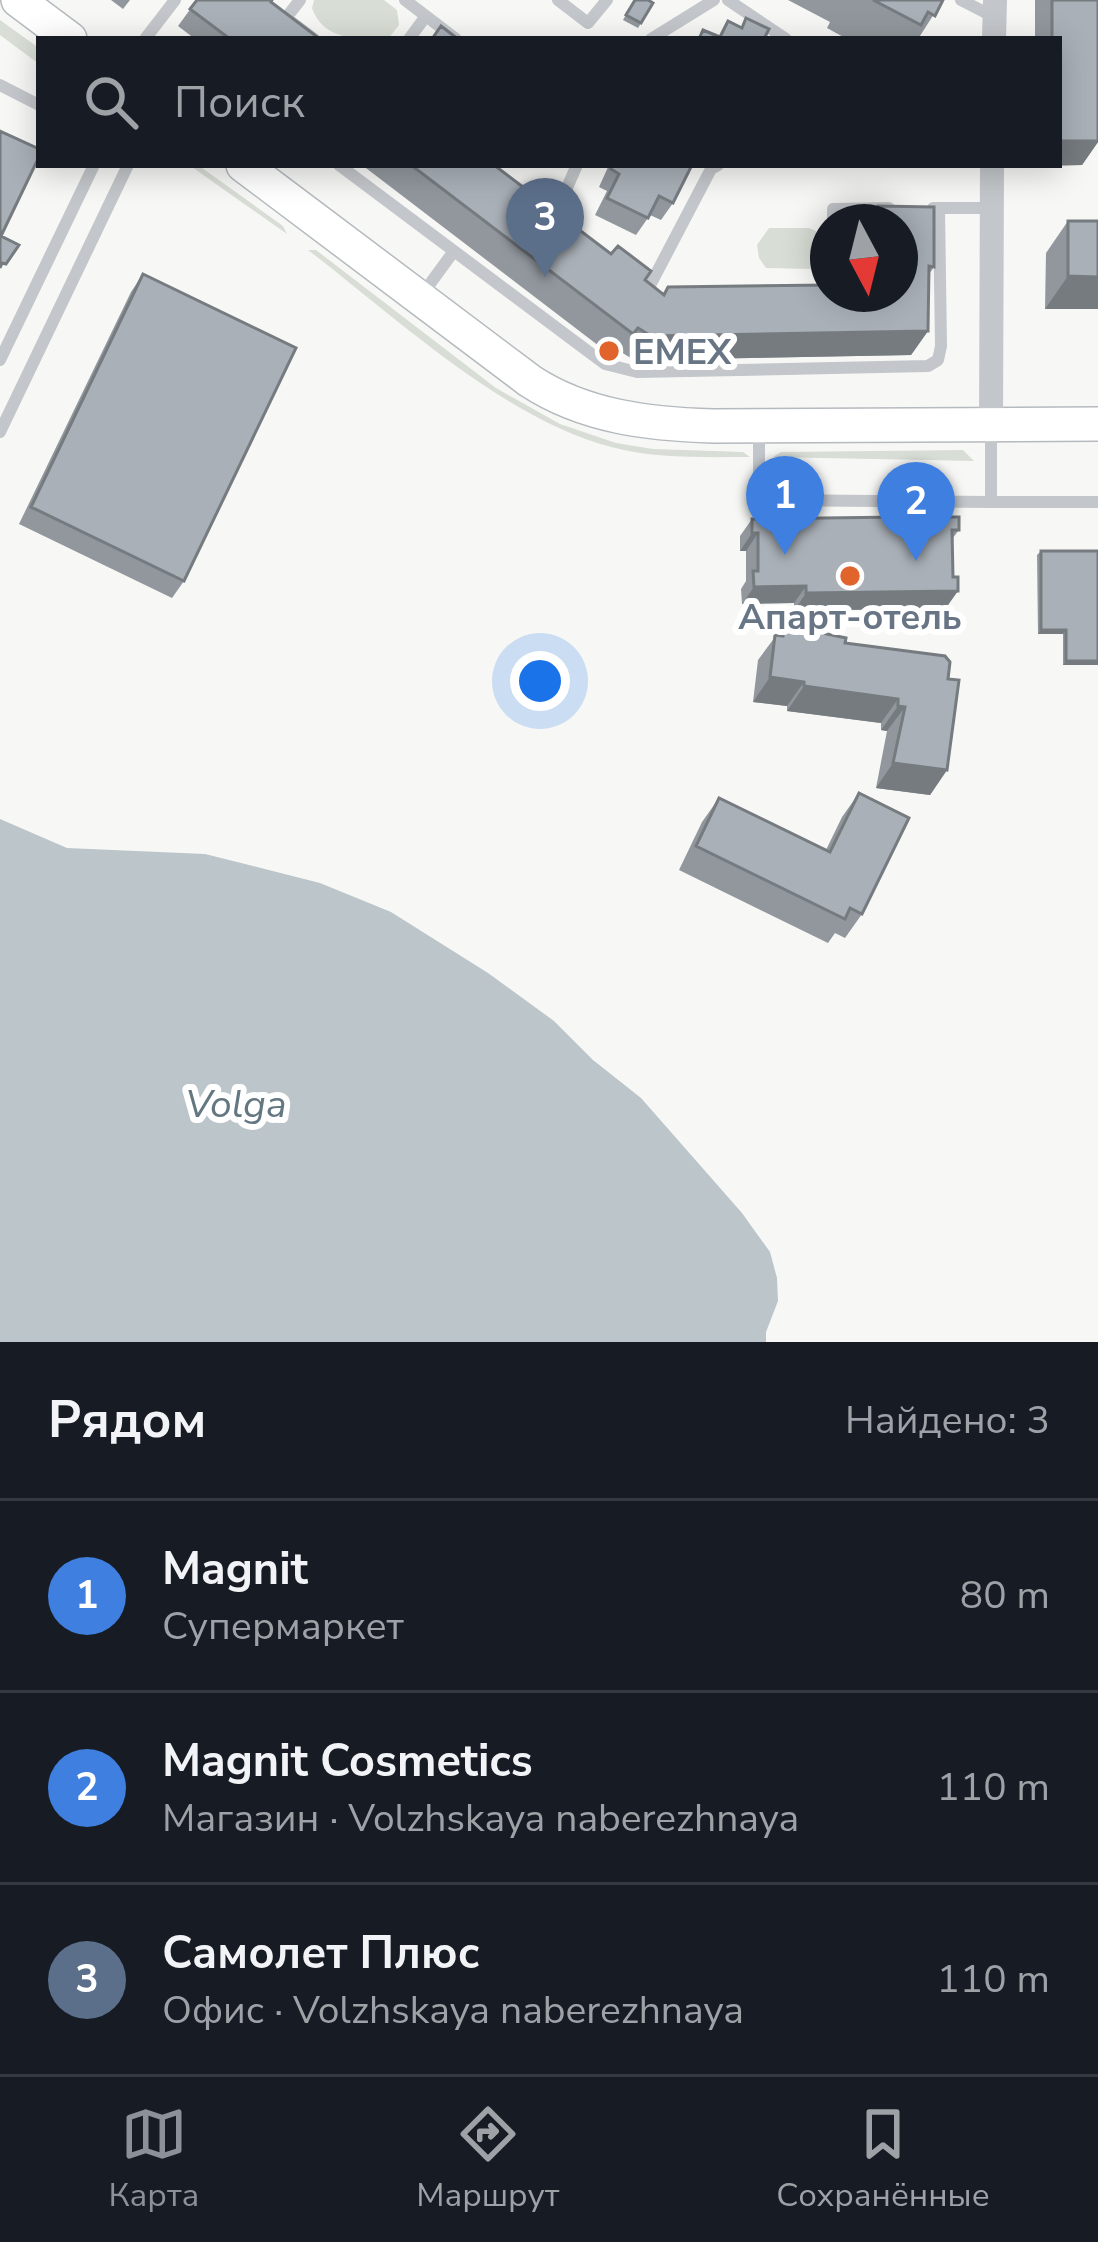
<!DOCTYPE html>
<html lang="ru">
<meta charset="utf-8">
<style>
body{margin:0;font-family:"Nunito Sans",sans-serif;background:#242831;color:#f1f3f6}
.compass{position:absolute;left:810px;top:204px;width:108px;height:108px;border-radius:50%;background:#171b24;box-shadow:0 6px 30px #0003;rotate:173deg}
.you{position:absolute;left:540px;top:681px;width:42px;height:42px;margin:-30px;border:9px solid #fff;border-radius:50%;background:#1a73e8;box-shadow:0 0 0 18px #1a73e833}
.badge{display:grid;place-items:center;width:78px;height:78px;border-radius:50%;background:#8c9099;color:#fff;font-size:39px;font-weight:700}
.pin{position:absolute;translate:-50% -99px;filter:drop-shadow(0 3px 6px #0008)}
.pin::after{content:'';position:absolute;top:63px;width:42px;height:36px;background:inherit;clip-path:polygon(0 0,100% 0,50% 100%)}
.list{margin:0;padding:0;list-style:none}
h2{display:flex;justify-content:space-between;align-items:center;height:156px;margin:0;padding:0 48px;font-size:51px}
h2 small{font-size:39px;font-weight:400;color:#9ea1a6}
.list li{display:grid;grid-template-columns:78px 1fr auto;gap:36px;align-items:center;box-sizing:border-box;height:192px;padding:0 48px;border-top:3px solid #363941}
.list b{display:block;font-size:45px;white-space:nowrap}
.list p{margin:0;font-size:39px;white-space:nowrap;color:#9ea1a6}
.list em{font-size:39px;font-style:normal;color:#9ea1a6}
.icon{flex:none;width:66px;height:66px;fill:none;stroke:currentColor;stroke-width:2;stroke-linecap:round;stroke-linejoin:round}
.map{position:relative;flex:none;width:1098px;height:1342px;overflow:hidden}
.search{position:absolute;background:#171b24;box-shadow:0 6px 30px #0003;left:36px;right:36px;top:36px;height:132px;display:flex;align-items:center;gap:30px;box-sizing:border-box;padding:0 42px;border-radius:0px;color:#9ea1a6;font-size:45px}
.sheet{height:732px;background:#171b24}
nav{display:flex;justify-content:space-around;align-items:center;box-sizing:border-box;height:168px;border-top:3px solid #363941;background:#171b24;font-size:33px;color:#9ea1a6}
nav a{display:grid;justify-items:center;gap:6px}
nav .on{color:#8c9099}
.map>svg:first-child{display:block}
.green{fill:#d8ded6}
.water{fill:#bbc5ca}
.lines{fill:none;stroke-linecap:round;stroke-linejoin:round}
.secondary-casing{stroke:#b5babf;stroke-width:36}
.lane{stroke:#c3c6ca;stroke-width:12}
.street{stroke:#c3c6ca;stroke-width:24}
.secondary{stroke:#fff;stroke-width:33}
.wall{fill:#91979d}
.shaded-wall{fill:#767b80}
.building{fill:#a9b0b7;stroke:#767b80;stroke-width:3}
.poi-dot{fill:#e0642c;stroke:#fff;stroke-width:4.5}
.labels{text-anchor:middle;stroke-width:12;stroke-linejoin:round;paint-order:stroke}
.poi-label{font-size:36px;font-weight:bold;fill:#677585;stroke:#fff;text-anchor:start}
.water-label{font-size:39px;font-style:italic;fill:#637781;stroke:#fff}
</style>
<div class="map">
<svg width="1098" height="1342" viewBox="0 0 1098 1342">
<rect width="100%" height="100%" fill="#f7f8f5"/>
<path class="green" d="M314 0H384L397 10 399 25 388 39C359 39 323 41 312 8Z
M0 20 39 48V64L0 35Z
M189 165H198L283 226 287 234Z
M769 228H809L816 231 823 253 811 269 766 268 759 258 757 245Z
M308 250H316L496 388 560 424 616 443 653 449 743 452 750 457C704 457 656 459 611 447 502 418 397 318 308 250Z
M963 450 974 461 773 457 781 452Z"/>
<path class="water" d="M0 819 67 848 205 854 320 883 391 912 488 973 554 1021 593 1060 641 1098 742 1213 770 1252 777 1278 778 1301 766 1332V1342H0Z"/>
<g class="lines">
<defs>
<path id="secondary" d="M18 0 70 39
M243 165 530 381C585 417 649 424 713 426L1098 424"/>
</defs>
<use href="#secondary" class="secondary-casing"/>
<path class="lane" d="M300 0 286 18 314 39
M405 0 456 39
M558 0 588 23 607 0
M728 0 786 39
M961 0 994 17
M145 39 175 0
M409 39 426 16
M651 39 714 0
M0 85 39 105
M339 165 605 364 637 372 928 366 938 360 941 346 939 208
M933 208H992
M554 217 577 165
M833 222V209L889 208
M645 295 711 169 718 165
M421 296 454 251
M0 360 94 165
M991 425V502H1098
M759 427V500L991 502
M0 432 128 165"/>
<path class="street" d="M994 39 995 0
M991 424 992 165"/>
<use href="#secondary" class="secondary"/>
</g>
<path class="wall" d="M111 0H130L123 9Z
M197 0 272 2 320 39H195L178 26Z
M634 0 653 3 638 28 623 20Z
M788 0H943L918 39H847L827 28 830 22Z
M1035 0H1098V142L1082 165 1036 166 1059 165V39H1035Z
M362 165H494L611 254 618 246 651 271 645 280 663 294 668 287 828 285V294H900V222H867L878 206 934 207V267L929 274 928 331 911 355 634 360 621 352 616 359Z
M609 165H692L673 203 661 220 650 215 636 235 595 215 607 191 599 187Z
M1068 221 1098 309H1045L1046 253Z
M143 274 184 581 172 598 19 524 131 292Z
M901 512 935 517 959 530 952 539 946 608 794 611V603L742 604 741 589 746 581V551H740V536L752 519 897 517Z
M1041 551H1098V665H1063V634H1038L1037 555Z
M784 625 845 643 948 679 947 770 930 795 876 788 887 731 881 730V723L787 711V706L753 702 758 660Z
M859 793 862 914 845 938 835 933 828 943 679 870 702 822 719 798 826 850 842 817Z"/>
<path class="shaded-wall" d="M1059 141H1098V142L1082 165 1036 166 1059 165Z
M1068 276 1098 277V309H1045Z
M928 331 911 355 634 360 651 336Z
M752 533H758L746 551H740Z
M806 586 794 603 742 604 754 587Z
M958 591 946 608 794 611 806 593Z
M1041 630H1066L1063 634H1038Z
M1066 661H1098V665H1063Z
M770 677 804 682 787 706 753 702Z
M804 686 898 699 881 723 787 711Z
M898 706 905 707 887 731 881 730Z
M893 763 947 770 930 795 876 788Z"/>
<path class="building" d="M197 0H272L271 2 320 39H230L190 9Z
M635 0H648L653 3 641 23 626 15Z
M873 0H943L935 16 928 12 921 25Z
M1052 0H1098V141H1059V39H1052Z
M746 18 769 29 764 39H699L703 30 720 37 728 21 742 28Z
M441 26 458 39H432Z
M0 131 39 149V157L1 236 19 245 6 264 2 263 0 268Z
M411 165H494L611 254 618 246 651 271 645 280 664 295 668 287 828 285V294H900V222H878V206L934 207V267L929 266 928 331 651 336 638 328 633 334Z
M613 165H692L673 203 659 196 648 218 607 198 619 174 611 169Z
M1068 221H1098V277L1068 276Z
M143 274 296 348 184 581 31 507Z
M935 511V517H959V530H952L953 577H958V591L806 593V586L754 587 753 571H758V533H752V519L901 517V512Z
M1041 551H1098V661H1066V630H1041Z
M784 625 846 638 845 643 945 656 950 662 948 679 959 680 947 770 893 763 905 707 898 706V699L804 686V682L770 677 775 635 783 636Z
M859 793 909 818 862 914 850 908 845 919 696 846 719 798 830 852Z"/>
<g class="poi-dot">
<circle cx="609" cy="351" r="12"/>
<circle cx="850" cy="576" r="12"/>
</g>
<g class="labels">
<g class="poi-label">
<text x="633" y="364">EMEX</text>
<text x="850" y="629" text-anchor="middle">Апарт-отель</text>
</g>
<g class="water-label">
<text x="236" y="1117">Volga</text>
</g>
</g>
</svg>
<svg class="compass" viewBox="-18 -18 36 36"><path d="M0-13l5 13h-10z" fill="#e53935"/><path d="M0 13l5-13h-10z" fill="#9ea1a6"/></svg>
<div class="you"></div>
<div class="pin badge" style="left:785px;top:555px;background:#3f7fe0">1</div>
<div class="pin badge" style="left:916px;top:561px;background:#3f7fe0">2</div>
<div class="pin badge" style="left:545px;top:277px;background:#5c6f8a">3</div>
<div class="search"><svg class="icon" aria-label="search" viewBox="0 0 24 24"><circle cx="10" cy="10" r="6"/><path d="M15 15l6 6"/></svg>Поиск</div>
</div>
<section class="sheet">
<h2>Рядом<small>Найдено: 3</small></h2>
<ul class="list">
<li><span class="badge" style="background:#3f7fe0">1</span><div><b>Magnit</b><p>Супермаркет</p></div><em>80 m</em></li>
<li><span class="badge" style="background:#3f7fe0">2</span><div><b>Magnit Cosmetics</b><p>Магазин · Volzhskaya naberezhnaya</p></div><em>110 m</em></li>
<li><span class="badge" style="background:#5c6f8a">3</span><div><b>Самолет Плюс</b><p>Офис · Volzhskaya naberezhnaya</p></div><em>110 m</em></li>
</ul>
</section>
<nav>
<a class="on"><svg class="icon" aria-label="map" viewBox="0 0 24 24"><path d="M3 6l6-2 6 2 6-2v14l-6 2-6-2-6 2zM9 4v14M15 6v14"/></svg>Карта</a>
<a><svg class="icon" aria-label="directions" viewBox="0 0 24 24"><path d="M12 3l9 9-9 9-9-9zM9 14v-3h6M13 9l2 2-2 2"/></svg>Маршрут</a>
<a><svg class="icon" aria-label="saved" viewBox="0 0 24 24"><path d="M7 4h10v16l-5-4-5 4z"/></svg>Сохранённые</a>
</nav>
